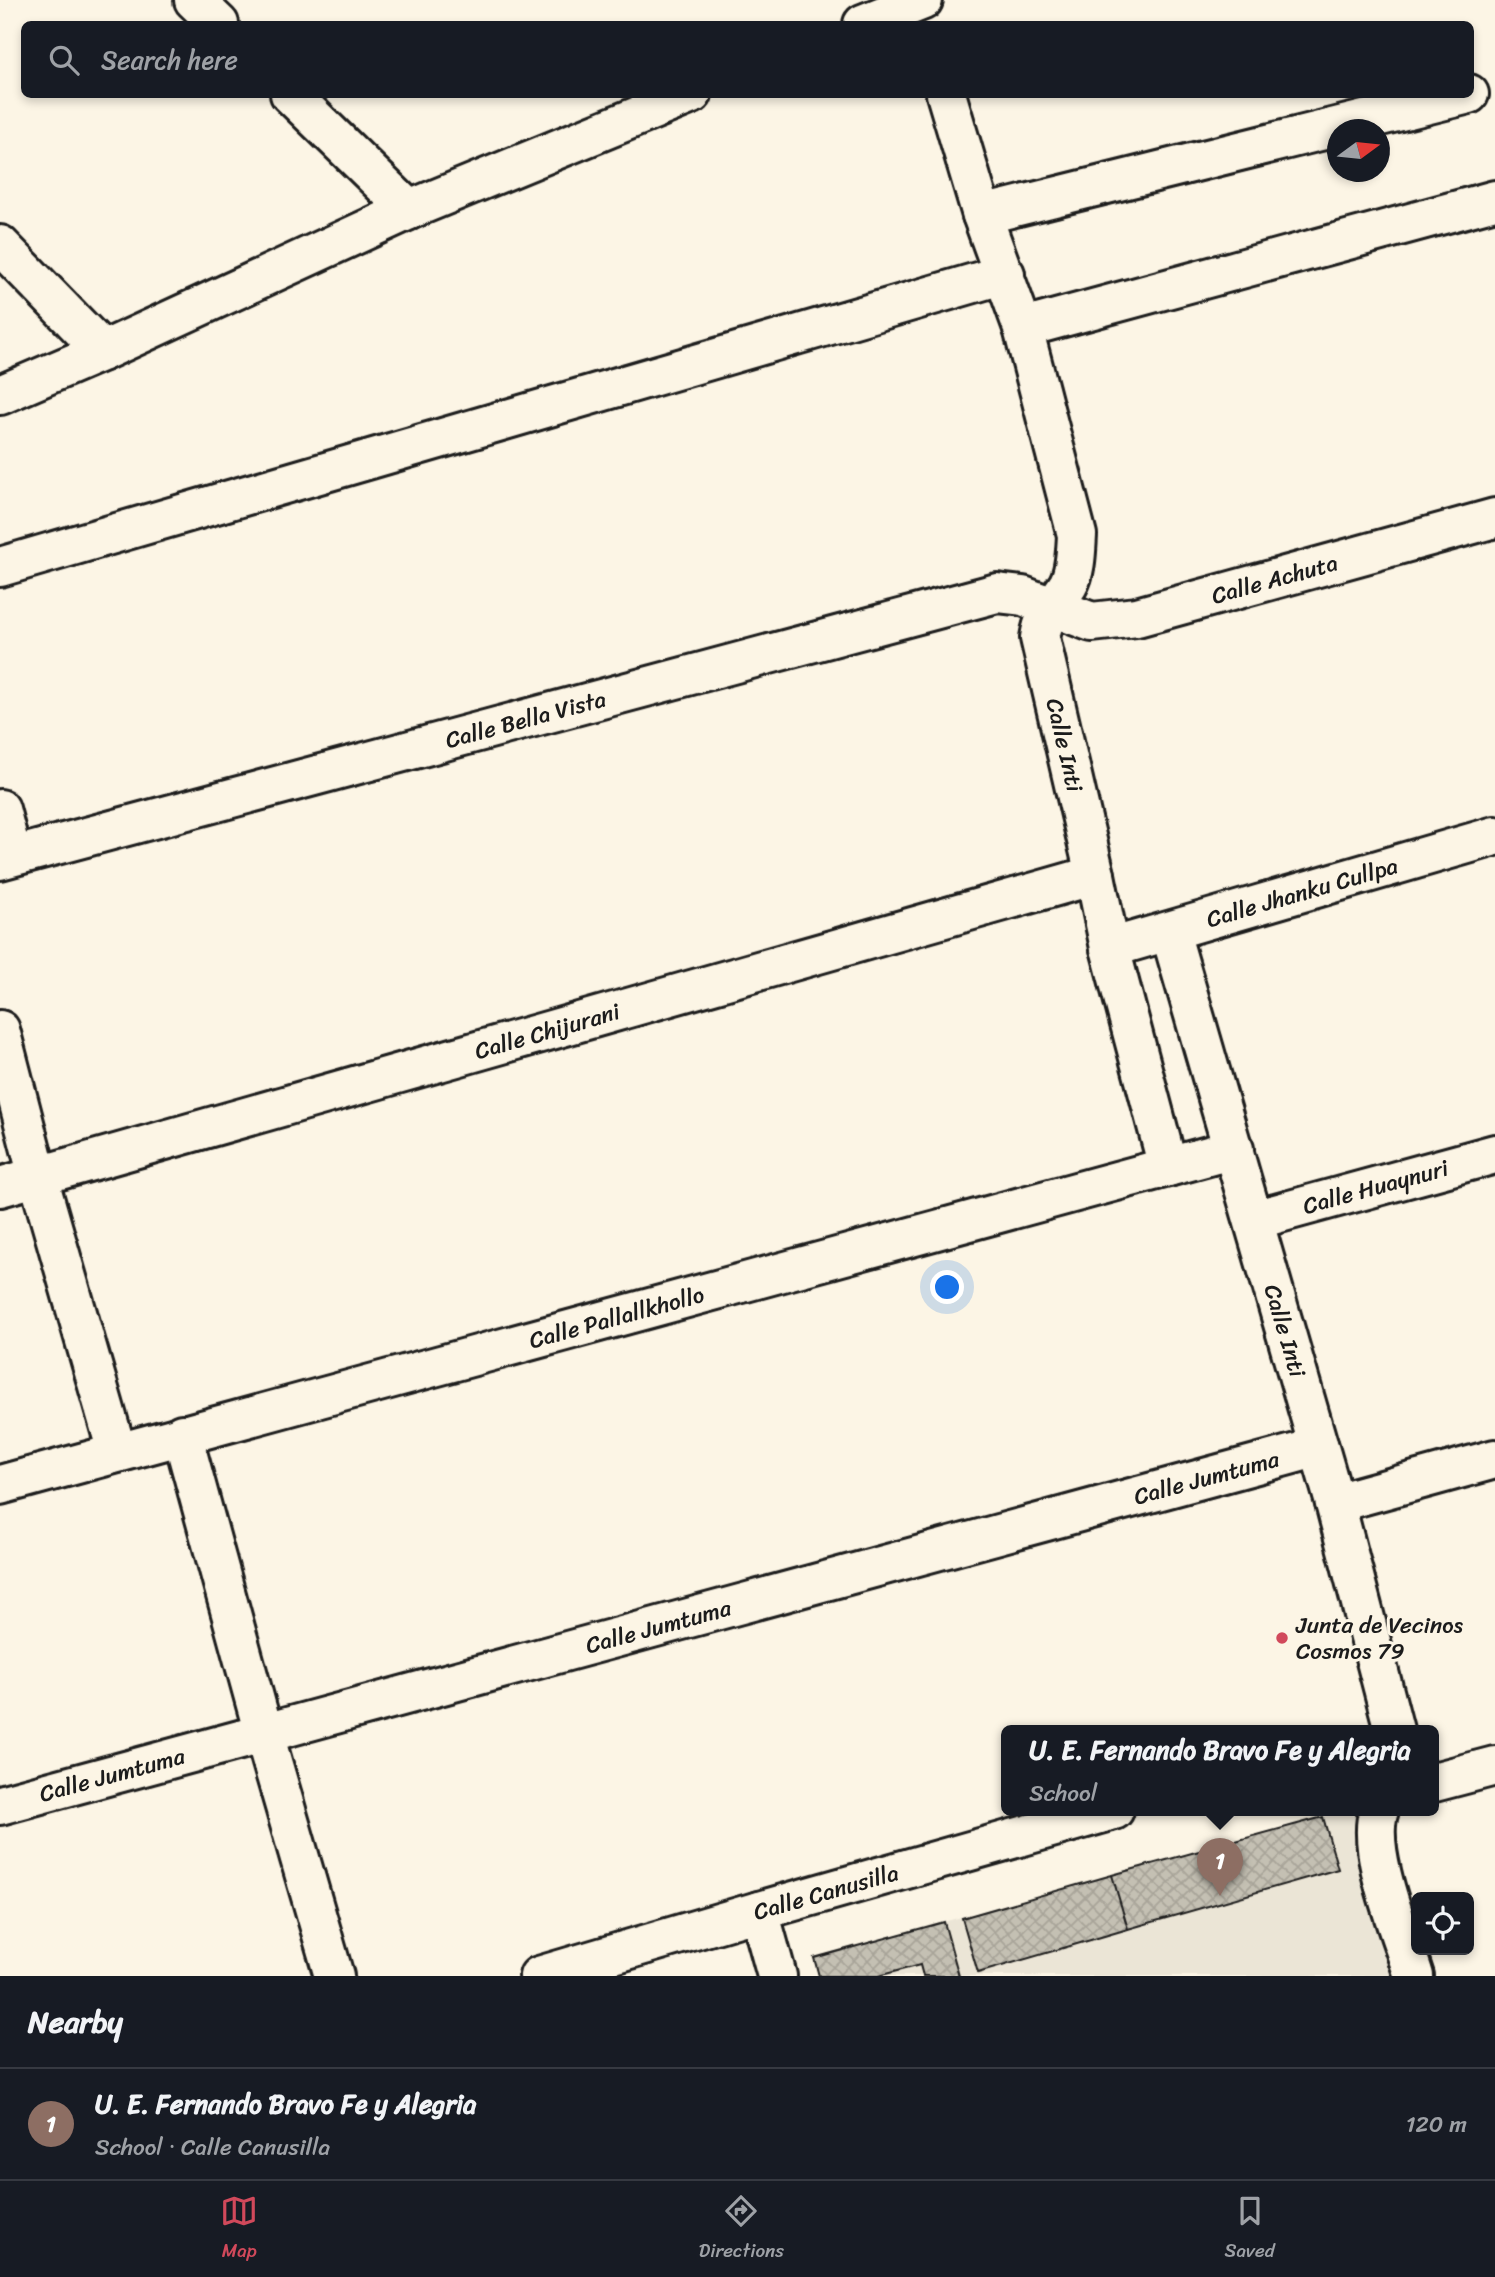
<!DOCTYPE html>
<meta charset="utf-8">
<style>
body{margin:0;font-family:Sriracha,sans-serif;background:#242831;color:#f1f3f6}
.controls{position:absolute;right:21px;bottom:21px;display:grid;overflow:hidden;border-radius:10px;box-shadow:0 4px 10px #0003}
.controls button{width:63px;height:63px;display:grid;place-items:center;padding:0;border:0;border-bottom:2px solid #363941;background:#171b24;color:#f1f3f6;font:35px sans-serif}
.compass{position:absolute;left:1327px;top:119px;width:63px;height:63px;border-radius:50%;background:#171b24;box-shadow:0 4px 10px #0003;rotate:75deg}
.you{position:absolute;left:948px;top:1288px;width:24px;height:24px;margin:-18px;border:5px solid #fff;border-radius:50%;background:#1a73e8;box-shadow:0 0 0 10px #1a73e833}
.badge{display:grid;place-items:center;width:46px;height:46px;border-radius:50%;background:#d1495b;color:#fff;font-size:23px;font-weight:700}
.pin{position:absolute;translate:-50% -58px;filter:drop-shadow(0 2px 4px #0008)}
.pin::after{content:'';position:absolute;top:37px;width:24px;height:21px;background:inherit;clip-path:polygon(0 0,100% 0,50% 100%)}
.popup{position:absolute;left:1001px;top:1725px;width:438px;height:91px;box-sizing:border-box;display:grid;place-content:center;border-radius:10px;background:#171b24;filter:drop-shadow(0 2px 5px #0005);font-size:23px;white-space:nowrap;color:#9ea1a6}
.popup b{font-size:26px;color:#f1f3f6}
.popup::after{content:'';position:absolute;left:50%;top:100%;margin-left:-14px;border:14px solid transparent;border-top-color:#171b24}
.list{margin:0;padding:0;list-style:none}
h2{display:flex;justify-content:space-between;align-items:center;height:91px;margin:0;padding:0 28px;font-size:30px}
h2 small{font-size:23px;font-weight:400;color:#9ea1a6}
.list li{display:grid;grid-template-columns:46px 1fr auto;gap:21px;align-items:center;box-sizing:border-box;height:112px;padding:0 28px;border-top:2px solid #363941}
.list b{display:block;font-size:26px;white-space:nowrap}
.list p{margin:0;font-size:23px;white-space:nowrap;color:#9ea1a6}
.list em{font-size:23px;font-style:normal;color:#9ea1a6}
.icon{flex:none;width:38px;height:38px;fill:none;stroke:currentColor;stroke-width:2;stroke-linecap:round;stroke-linejoin:round}
.map{position:relative;flex:none;width:1495px;height:1976px;overflow:hidden}
.search{position:absolute;background:#171b24;box-shadow:0 4px 10px #0003;left:21px;right:21px;top:21px;height:77px;display:flex;align-items:center;gap:18px;box-sizing:border-box;padding:0 24px;border-radius:10px;color:#9ea1a6;font-size:26px}
.sheet{height:203px;background:#171b24}
nav{display:flex;justify-content:space-around;align-items:center;box-sizing:border-box;height:98px;border-top:2px solid #363941;background:#171b24;font-size:19px;color:#9ea1a6}
nav a{display:grid;justify-items:center;gap:4px}
nav .on{color:#d1495b}
.map>svg:first-child{display:block}
.built{fill:#ebe5d6}
.building{fill:url(#building-cross-hatch);stroke:#1c1c1c;stroke-width:2}
.lines{fill:none;stroke-linecap:round;stroke-linejoin:round}
.minor-casing{stroke:#1c1c1c;stroke-width:44}
.minor{stroke:#fcf5e5;stroke-width:38}
.poi-dot{fill:#d1495b;stroke:#fcf5e5;stroke-width:2.5}
.labels{text-anchor:middle;stroke-width:6;stroke-linejoin:round;paint-order:stroke}
.street-label{font-size:23px;fill:#1c1c1c;stroke:#fcf5e5}
.poi-label{font-size:23px;fill:#1c1c1c;stroke:#fcf5e5;text-anchor:start}
</style>
<div class="map">
<svg width="1495" height="1976" viewBox="0 0 1495 1976">
<defs>
<pattern id="building-cross-hatch" width="8" height="8" patternUnits="userSpaceOnUse" patternTransform="scale(1.75)"><rect width="8" height="8" fill="#c4c0b3"/><path d="M0 0l8 8M0 8l8-8" fill="none" stroke="#a8a499"/></pattern>
</defs>
<rect width="100%" height="100%" fill="#fcf5e5"/>
<filter id="ink" filterUnits="userSpaceOnUse"><feTurbulence type="fractalNoise" baseFrequency=".0143" numOctaves="2"/><feDisplacementMap in="SourceGraphic" scale="14" xChannelSelector="R" yChannelSelector="G"/><feConvolveMatrix kernelMatrix="1 2 1 2 8 2 1 2 1" color-interpolation-filters="sRGB"/></filter>
<g filter="url(#ink)">
<path class="built" d="M1345 1810H1379L1426 1976H819L814 1958Z"/>
<path class="building" d="M1323 1817 1338 1869 1128 1929 1112 1875Z
M1112 1875 1128 1929 978 1973 962 1918Z
M944 1922 959 1976H923L920 1965 878 1976H819L814 1958Z"/>
<g class="lines">
<defs>
<g id="minor">
<path d="M194 0 219 24"/>
<path d="M863 24 923 0"/>
<path d="M290 94 409 210"/>
<path id="s1" d="M946 94 982 215 1023 328 1077 535C1076 551 1076 571 1068 585 1055 606 1044 612 1040 638L1095 875 1110 948 1168 1167"/>
<path d="M982 215 1469 94"/>
<path d="M0 245 103 351"/>
<path d="M1023 328 1495 200"/>
<path d="M0 395 103 351 409 210 692 94"/>
<path d="M0 567 1005 274"/>
<path d="M0 809 12 855"/>
<path id="s2" d="M0 860 997 593 1023 596 1092 622 1137 617 1495 518"/>
<path id="s3" d="M1170 932 1335 1503 1394 1730"/>
<path id="s4" d="M1110 948 1495 836"/>
<path d="M0 1030 38 1177 117 1452"/>
<path id="s5" d="M0 1187 1095 875"/>
<path id="s6" d="M1254 1220 1495 1154"/>
<path d="M182 1434 264 1734 334 1976"/>
<path id="s7" d="M0 1485 1234 1149"/>
<path d="M1335 1503 1495 1459"/>
<path d="M1434 1782 1495 1766"/>
<path id="s8" d="M0 1805 1319 1447"/>
<path d="M1379 1810C1365 1850 1401 1934 1414 1976"/>
<path d="M759 1911 777 1976"/>
<path id="s9" d="M539 1976 759 1911 1114 1810"/>
</g>
</defs>
<use href="#minor" class="minor-casing"/>
<use href="#minor" class="minor"/>
</g>
</g>
<circle class="poi-dot" cx="1282" cy="1638" r="7"/>
<g class="labels">
<g class="street-label">
<text dy="8" stroke="none"><textPath href="#s2" startOffset="1320">Calle Achuta</textPath></text>
<text dy="8" stroke="none"><textPath href="#s2" startOffset="544">Calle Bella Vista</textPath></text>
<text dy="8" stroke="none"><textPath href="#s1" startOffset="682">Calle Inti</textPath></text>
<text dy="8" stroke="none"><textPath href="#s4" startOffset="200">Calle Jhanku Cullpa</textPath></text>
<text dy="8" stroke="none"><textPath href="#s5" startOffset="569">Calle Chijurani</textPath></text>
<text dy="8" stroke="none"><textPath href="#s6" startOffset="126">Calle Huaynuri</textPath></text>
<text dy="8" stroke="none"><textPath href="#s7" startOffset="639">Calle Pallallkhollo</textPath></text>
<text dy="8" stroke="none"><textPath href="#s3" startOffset="415">Calle Inti</textPath></text>
<text dy="8" stroke="none"><textPath href="#s8" startOffset="1250">Calle Jumtuma</textPath></text>
<text dy="8" stroke="none"><textPath href="#s8" startOffset="682">Calle Jumtuma</textPath></text>
<text dy="8" stroke="none"><textPath href="#s8" startOffset="116">Calle Jumtuma</textPath></text>
<text dy="8" stroke="none"><textPath href="#s9" startOffset="299">Calle Canusilla</textPath></text>
</g>
<g class="poi-label">
<text x="1296" y="1633">Junta de Vecinos<tspan x="1296" dy="26">Cosmos 79</tspan></text>
</g>
</g>
</svg>
<div class="controls">
<button><svg class="icon" aria-label="locate" viewBox="0 0 24 24"><circle cx="12" cy="12" r="6"/><path d="M12 2v4M12 18v4M2 12h4M18 12h4"/></svg></button>
</div>
<svg class="compass" viewBox="-18 -18 36 36"><path d="M0-13l5 13h-10z" fill="#e53935"/><path d="M0 13l5-13h-10z" fill="#9ea1a6"/></svg>
<div class="you"></div>
<div class="pin badge" style="left:1220px;top:1896px;background:#8d6e63">1</div>
<div class="popup"><b>U. E. Fernando Bravo Fe y Alegria</b>School</div>
<div class="search"><svg class="icon" aria-label="search" viewBox="0 0 24 24"><circle cx="10" cy="10" r="6"/><path d="M15 15l6 6"/></svg>Search here</div>
</div>
<section class="sheet">
<h2>Nearby<small></small></h2>
<ul class="list">
<li><span class="badge" style="background:#8d6e63">1</span><div><b>U. E. Fernando Bravo Fe y Alegria</b><p>School · Calle Canusilla</p></div><em>120 m</em></li>
</ul>
</section>
<nav>
<a class="on"><svg class="icon" aria-label="map" viewBox="0 0 24 24"><path d="M3 6l6-2 6 2 6-2v14l-6 2-6-2-6 2zM9 4v14M15 6v14"/></svg>Map</a>
<a><svg class="icon" aria-label="directions" viewBox="0 0 24 24"><path d="M12 3l9 9-9 9-9-9zM9 14v-3h6M13 9l2 2-2 2"/></svg>Directions</a>
<a><svg class="icon" aria-label="saved" viewBox="0 0 24 24"><path d="M7 4h10v16l-5-4-5 4z"/></svg>Saved</a>
</nav>
